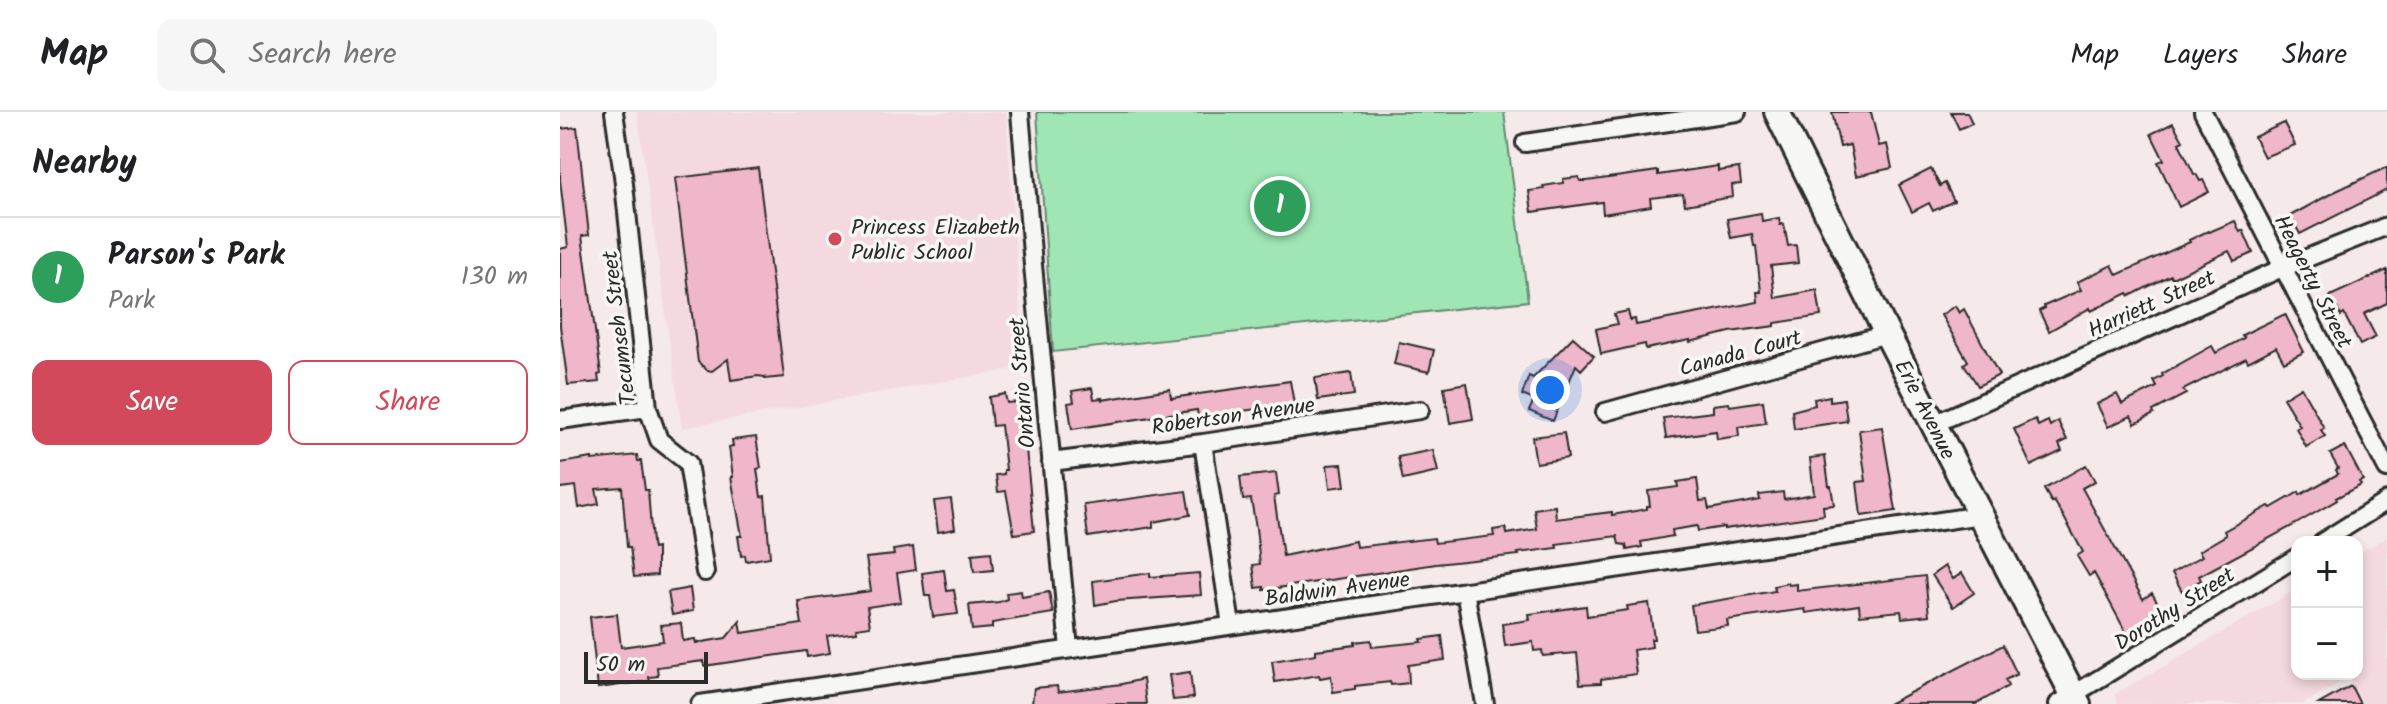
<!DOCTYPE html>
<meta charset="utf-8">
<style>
body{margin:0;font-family:Kalam,sans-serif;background:#f6f6f6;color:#202124}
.controls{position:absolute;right:24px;bottom:24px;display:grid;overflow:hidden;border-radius:16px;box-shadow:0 4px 12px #0003}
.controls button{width:72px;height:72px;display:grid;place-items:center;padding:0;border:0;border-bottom:2px solid #e0e0e0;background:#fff;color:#202124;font:40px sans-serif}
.scale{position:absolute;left:24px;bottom:20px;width:124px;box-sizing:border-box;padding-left:8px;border:4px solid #2b2b2b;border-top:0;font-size:22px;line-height:28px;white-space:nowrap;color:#2b2b2b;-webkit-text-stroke:6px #f6f6f2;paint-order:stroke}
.you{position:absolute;left:990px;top:278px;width:28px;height:28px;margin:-20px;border:6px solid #fff;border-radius:50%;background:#1a73e8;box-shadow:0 0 0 12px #1a73e833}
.badge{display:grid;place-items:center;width:52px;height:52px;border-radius:50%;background:#d1495b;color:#fff;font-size:26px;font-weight:700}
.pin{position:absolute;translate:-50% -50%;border:4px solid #fff;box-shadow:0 2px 8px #0006}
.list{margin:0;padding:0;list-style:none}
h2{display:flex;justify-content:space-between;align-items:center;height:104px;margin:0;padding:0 32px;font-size:34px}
h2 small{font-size:26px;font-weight:400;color:#757577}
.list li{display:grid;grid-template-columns:52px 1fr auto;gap:24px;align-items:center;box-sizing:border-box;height:120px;padding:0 32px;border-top:2px solid #e0e0e0}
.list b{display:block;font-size:30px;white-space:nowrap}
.list p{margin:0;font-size:26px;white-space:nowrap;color:#757577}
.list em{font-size:26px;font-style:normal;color:#757577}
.actions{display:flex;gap:16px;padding:24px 32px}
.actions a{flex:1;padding:18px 0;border:2px solid #d1495b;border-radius:16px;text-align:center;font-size:28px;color:#d1495b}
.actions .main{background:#d1495b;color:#fff}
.icon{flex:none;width:44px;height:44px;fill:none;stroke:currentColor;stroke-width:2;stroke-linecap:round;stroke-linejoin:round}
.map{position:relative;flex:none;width:1827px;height:592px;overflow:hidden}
header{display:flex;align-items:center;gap:48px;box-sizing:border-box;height:112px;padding:0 40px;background:#fff;border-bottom:2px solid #e0e0e0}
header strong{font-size:38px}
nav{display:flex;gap:44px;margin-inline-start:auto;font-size:28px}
.search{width:560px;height:72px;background:#f6f6f6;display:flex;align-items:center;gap:20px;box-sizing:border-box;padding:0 28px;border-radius:16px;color:#757577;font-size:30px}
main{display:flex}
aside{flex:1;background:#fff}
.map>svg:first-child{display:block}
.built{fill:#f4dae0}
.green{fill:#9fe6b4;stroke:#658870;stroke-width:2}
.building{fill:#f0b6c9;stroke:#2b2b2b;stroke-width:2}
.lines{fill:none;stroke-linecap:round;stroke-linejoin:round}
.street-casing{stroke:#2b2b2b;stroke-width:22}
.secondary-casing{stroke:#2b2b2b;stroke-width:30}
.street{stroke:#f6f6f2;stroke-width:16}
.secondary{stroke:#f6f6f2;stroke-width:24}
.poi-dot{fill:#d1495b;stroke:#f6f6f2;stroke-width:3}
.labels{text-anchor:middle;stroke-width:7;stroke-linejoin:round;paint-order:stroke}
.poi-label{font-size:22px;fill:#2b2b2b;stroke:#f6f6f2;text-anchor:start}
.street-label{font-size:22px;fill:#2b2b2b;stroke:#f6f6f2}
</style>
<header>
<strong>Map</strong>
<div class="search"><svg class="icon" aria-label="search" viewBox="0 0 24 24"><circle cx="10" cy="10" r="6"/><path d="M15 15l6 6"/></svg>Search here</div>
<nav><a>Map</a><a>Layers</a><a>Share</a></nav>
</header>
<main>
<aside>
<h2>Nearby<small></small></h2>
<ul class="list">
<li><span class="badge" style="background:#2e9e5b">1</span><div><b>Parson's Park</b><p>Park</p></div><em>130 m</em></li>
</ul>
<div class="actions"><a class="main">Save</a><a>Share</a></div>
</aside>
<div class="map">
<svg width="1827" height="592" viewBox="0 0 1827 592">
<rect width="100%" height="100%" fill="#f5e9ea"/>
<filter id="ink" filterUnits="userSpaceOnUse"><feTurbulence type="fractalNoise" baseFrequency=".0125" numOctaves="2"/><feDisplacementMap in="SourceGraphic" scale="16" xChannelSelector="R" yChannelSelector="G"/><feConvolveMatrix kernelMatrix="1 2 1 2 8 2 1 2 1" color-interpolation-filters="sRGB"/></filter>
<g filter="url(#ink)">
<path class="built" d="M77 0H446L464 255 122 316Z
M1827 425V592H1803L1789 566 1743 592H1559L1554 583 1737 477V562H1797V442Z"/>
<path class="green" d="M477 0H944L968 189 493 240Z"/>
<path class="building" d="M1272 0H1311L1319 34 1327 32 1332 56 1296 64 1290 33 1280 35Z
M1391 0H1407L1412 11 1399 17Z
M1613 11 1623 29 1619 31 1634 62H1636L1640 69 1643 68 1649 80 1619 95 1598 50 1604 48 1591 22Z
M1724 11 1735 33 1704 45 1694 25Z
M17 15 29 123 22 124 41 262 38 263 39 270 8 273 0 214V137L8 135 0 68V17Z
M1158 54V59L1179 56 1181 72 1172 73 1173 85 1125 93 1123 82 1090 86 1091 94 1043 102 1042 90 972 100 969 79 984 77 983 74 1003 71V67L1019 65 1020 69H1027L1098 59V63Z
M1827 55V78L1740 122 1730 104 1774 80Z
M198 56 224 265 205 267V265L198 264 171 268 168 247 152 259 147 258 138 250 115 66Z
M1371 57 1380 74 1385 71 1394 89 1373 99 1369 91 1352 100 1339 73Z
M1201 101 1202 109 1219 106 1220 113 1224 112 1228 134 1236 133 1238 151 1211 154 1215 186 1257 178 1261 204 1215 211V214L1170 220 1130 230V228L1086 237 1085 232 1041 242 1036 217 1057 212 1054 202 1068 199 1070 208 1075 207 1076 213 1198 190 1197 180H1201L1196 134H1194L1192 122 1171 126 1167 107Z
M1675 109 1680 120 1683 118 1693 141 1674 149 1669 139 1612 166 1611 163 1570 184 1568 181 1531 199 1530 196 1489 219 1479 199 1485 196 1484 194 1521 178 1517 170 1552 153 1557 163 1630 130 1629 128 1648 119 1649 120Z
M1827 158V191L1804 202 1816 225 1800 233 1784 202 1781 204 1770 184Z
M1395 194 1399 201 1404 197 1439 263 1418 274 1404 252 1408 249 1381 203Z
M1725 202 1744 240 1724 250 1716 235 1688 250 1686 246 1623 278 1626 282 1593 299 1594 302 1575 312 1571 304 1548 315 1537 292 1557 282 1562 292 1597 275 1594 269 1603 264 1602 262 1652 234 1656 241 1684 226 1682 223Z
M1013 225 1034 244 1021 258 1016 253 993 309 969 299 974 288 962 283 969 264 973 266Z
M839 230 874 238 869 260 834 252Z
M791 261 794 283 758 288 755 266Z
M730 269 734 292 638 305 637 298 512 317 508 291 514 290 512 279 532 276 534 287 542 286V288L610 277 611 286Z
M907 271 913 307 890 311 884 275Z
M1741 275 1764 316 1761 318 1765 324 1746 335 1736 316 1740 314 1723 286Z
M445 282 447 291 459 290 463 324H468L469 337H466L474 419 454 422 446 379 438 380 436 363 444 362V358H446L441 313 432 314 429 285Z
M1270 284V289L1284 287 1287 309 1234 317 1232 299 1255 293 1254 287Z
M1203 289 1206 311 1178 315 1179 324 1157 327 1156 319 1106 326 1103 306 1153 300V293L1169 291 1170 294Z
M1475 307 1478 314 1488 309 1490 314 1498 309 1507 328 1499 332 1502 339 1471 354 1454 317Z
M1322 315 1336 399 1301 404 1297 370 1306 369 1299 318Z
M1004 321 1008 346 976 351 972 325Z
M196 325 201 356 197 357 201 385 205 384 210 445 186 449 185 443 181 444 178 424H182L171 365H173L169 335 173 334 172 328Z
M1785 334 1803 368 1799 370 1801 373 1776 386 1777 388 1736 412 1639 464 1641 468 1622 479 1612 461 1642 444 1639 439 1666 423 1664 419 1709 394 1711 396 1739 380 1740 383 1778 362 1776 358 1778 356 1770 342Z
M873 338 878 360 843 368 838 345Z
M77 343 78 349H81L85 378H88L92 431 93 437 97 436V463L74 465 70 435H67L62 375 36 377 39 392 19 396 16 374 0 376V351L32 346V348Z
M1265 344 1269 374H1271L1274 393 1263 394 1264 403 1164 417V415L1138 419 1137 414 1112 418 1113 424 1081 430 1082 435 1067 438 1066 433 1059 432 1057 424 996 432 997 436 958 441 959 443 876 452 704 478V475L696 476 693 453 700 452 696 416 691 387 683 388 680 365 716 361 719 383 714 384 723 444 795 429 796 435 874 426 875 431 934 424 933 418 946 416 947 422 977 417 974 397 995 394 996 407 1052 400V403L1087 397V394H1090L1088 379 1118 375 1117 370 1137 367 1140 389 1147 388 1149 397 1200 388 1199 383 1223 380 1224 387 1254 382 1250 346Z
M782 352 785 374 770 376 767 353Z
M1526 353 1535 369 1522 376 1583 487 1592 481 1602 499 1588 507 1592 513 1569 526 1534 461 1529 464 1517 444 1523 440 1501 400 1494 389 1492 391 1484 377Z
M626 379 630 403 593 410V415L528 425 524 393Z
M391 387 395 417 378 420 374 389Z
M353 435 356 458 337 461 341 490 307 495 310 514 296 516 297 520 267 524 270 541 247 545 246 539 144 554V549L97 555 98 564 89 565 90 569 38 576 30 505 57 502 61 535 103 529 101 513 121 511 123 529 135 527 136 531 166 526 180 509 182 521 242 512 238 489 311 479 306 446 334 443 333 438Z
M431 440 433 458 414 460 412 442Z
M1385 454 1393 467 1402 461 1414 481 1393 495 1372 463Z
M384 458 387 479 394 478 398 502 373 505 370 484H365L362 461Z
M590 461V465L639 461 641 483 556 489 535 493 533 469Z
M1365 464 1369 503 1342 506 1341 499 1300 503 1299 493 1246 501 1245 497 1167 508 1168 514 1135 518 1131 493 1215 479 1214 474 1228 471 1229 473 1237 472V479Z
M130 476 133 499 112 503 108 480Z
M461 479 462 485 489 480 493 501 432 511V516L412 518 409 493 439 490 447 487 446 481Z
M1089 491 1094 527H1091L1092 535 1073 538 1076 562 1041 567V571L1020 572 1017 541 983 544 982 538 974 539 973 530 945 534 942 512 970 508 969 502 1026 494 1027 504 1068 498 1067 494Z
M882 524 885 548 848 553 849 571 831 573 830 570 795 574V577L773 580 771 564 760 566 759 563 715 570 712 549 756 542V538L795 533V530L811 528 812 535 862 530 861 527Z
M1443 533 1457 562 1445 568 1448 574 1416 592H1328Z
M630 560 633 586 613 588 609 563Z
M583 567 586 592H472L474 576 497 574 498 580 562 572Z
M1791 574 1800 592H1759Z"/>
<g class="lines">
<defs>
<path id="street" d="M54 0 63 63 88 296 99 328 128 351 145 460
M460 0 473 153 509 537
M1643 0 1827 357
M965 31 1177 0
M1045 300 1327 222
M0 308 88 296
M1374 312 1722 156 1827 114
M643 331 671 513
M491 350 643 331 860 298
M1762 430 1827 389
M905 479 925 592
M140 592 1421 403
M1498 592 1737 445"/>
<path id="secondary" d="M1217 0 1327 222 1518 592"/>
</defs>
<use href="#street" class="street-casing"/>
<use href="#secondary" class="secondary-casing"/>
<use href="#street" class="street"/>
<use href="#secondary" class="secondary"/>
</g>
</g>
<circle class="poi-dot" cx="275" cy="127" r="8"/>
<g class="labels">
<g class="poi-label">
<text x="291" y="122">Princess Elizabeth<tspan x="291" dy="25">Public School</tspan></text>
</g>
<g class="street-label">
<text transform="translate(1754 169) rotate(63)" y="8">Heagerty Street</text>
<text transform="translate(1591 191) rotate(-24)" y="8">Harriett Street</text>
<text transform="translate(58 216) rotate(-97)" y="8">Tecumseh Street</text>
<text transform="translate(1180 240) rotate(-15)" y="8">Canada Court</text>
<text transform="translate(461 271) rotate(-95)" y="8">Ontario Street</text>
<text transform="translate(1366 297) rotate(63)" y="8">Erie Avenue</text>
<text transform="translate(673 303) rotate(-8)" y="8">Robertson Avenue</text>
<text transform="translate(777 476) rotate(-8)" y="8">Baldwin Avenue</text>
<text transform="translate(1614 496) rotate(-32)" y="8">Dorothy Street</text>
</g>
</g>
</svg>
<div class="controls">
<button>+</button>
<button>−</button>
</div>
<div class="scale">50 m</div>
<div class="you"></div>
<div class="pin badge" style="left:720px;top:94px;background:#2e9e5b">1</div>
</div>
</main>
